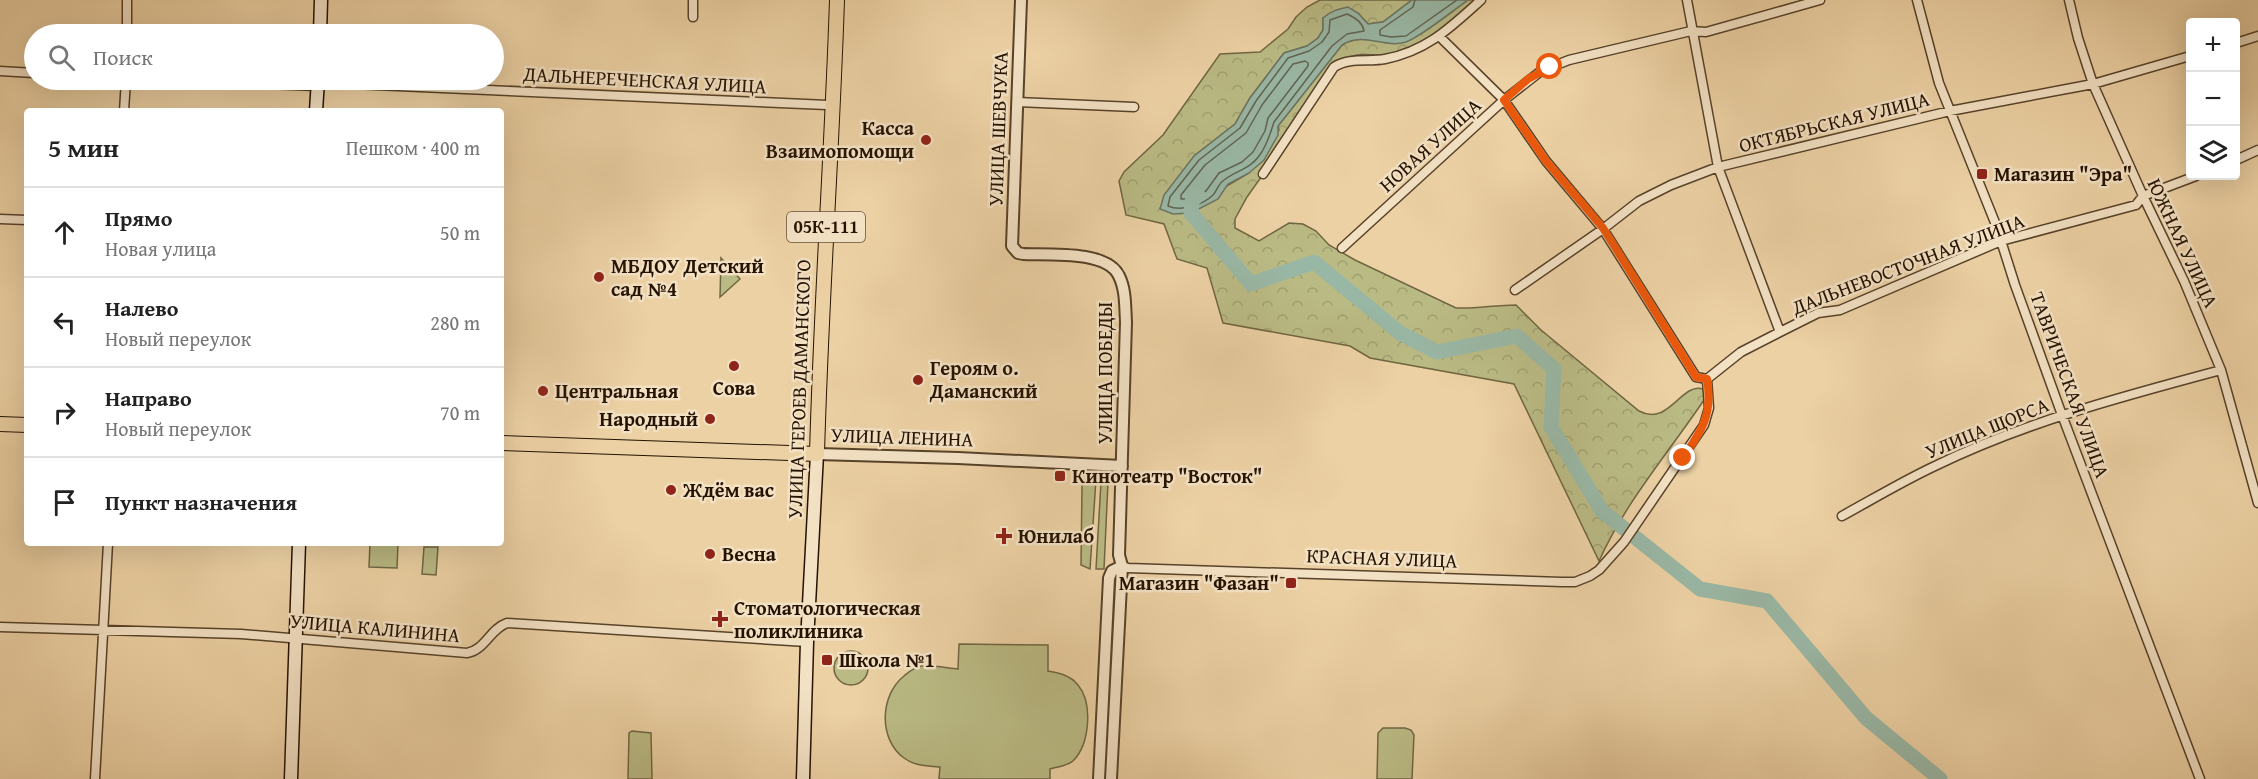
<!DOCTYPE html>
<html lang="ru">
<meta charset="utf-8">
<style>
body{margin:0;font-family:"Gentium Book Plus",serif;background:#f6f6f6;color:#222}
.controls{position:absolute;right:18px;top:18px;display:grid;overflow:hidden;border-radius:6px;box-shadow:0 6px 24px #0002}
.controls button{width:54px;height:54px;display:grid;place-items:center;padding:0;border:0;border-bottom:2px solid #e0e0e0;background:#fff;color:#222;font:30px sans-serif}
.stop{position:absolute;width:18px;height:18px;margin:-14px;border:4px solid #ea580c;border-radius:50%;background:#fff}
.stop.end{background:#ea580c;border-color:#fff;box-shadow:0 2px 6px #0008}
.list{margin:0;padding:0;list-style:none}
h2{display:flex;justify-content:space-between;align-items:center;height:78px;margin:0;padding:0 24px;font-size:26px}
h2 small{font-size:20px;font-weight:400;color:#767676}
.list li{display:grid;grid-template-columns:39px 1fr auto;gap:18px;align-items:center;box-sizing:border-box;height:90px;padding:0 24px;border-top:2px solid #e0e0e0}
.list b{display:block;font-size:22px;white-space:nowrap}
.list p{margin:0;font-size:20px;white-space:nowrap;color:#767676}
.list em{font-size:20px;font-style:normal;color:#767676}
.icon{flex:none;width:33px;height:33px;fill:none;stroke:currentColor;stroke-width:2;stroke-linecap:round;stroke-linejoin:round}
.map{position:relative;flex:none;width:2258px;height:779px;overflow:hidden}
.search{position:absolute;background:#fff;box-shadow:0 6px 24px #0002;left:24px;top:24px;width:480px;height:66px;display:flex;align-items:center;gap:15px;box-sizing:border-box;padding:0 21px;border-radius:33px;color:#767676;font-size:22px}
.panel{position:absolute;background:#fff;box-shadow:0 6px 24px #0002;left:24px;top:108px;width:480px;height:438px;border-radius:6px}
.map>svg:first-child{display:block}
.green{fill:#baba84;stroke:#706642;stroke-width:1.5}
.forest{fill:url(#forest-crowns);stroke:#706642;stroke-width:1.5}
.water{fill:#99b7a5;stroke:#6b7563;stroke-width:1.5}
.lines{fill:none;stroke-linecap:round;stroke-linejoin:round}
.shore{stroke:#5f6452;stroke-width:1.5}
.river{stroke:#99b7a5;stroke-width:15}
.minor-casing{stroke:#574229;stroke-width:11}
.tertiary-casing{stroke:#574229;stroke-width:14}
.secondary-casing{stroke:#251200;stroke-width:15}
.primary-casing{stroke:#251200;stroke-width:16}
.minor{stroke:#f3e1c4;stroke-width:8}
.tertiary{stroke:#f3e1c4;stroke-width:10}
.secondary{stroke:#f3e1c4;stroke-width:12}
.primary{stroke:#ecd1a4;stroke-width:14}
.route{stroke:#ea580c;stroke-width:8}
.poi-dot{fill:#8f2418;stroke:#f3e1c4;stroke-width:2}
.labels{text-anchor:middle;stroke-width:5;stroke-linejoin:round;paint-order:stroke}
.shield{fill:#f3e1c4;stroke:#63503b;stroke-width:1.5}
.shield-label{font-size:18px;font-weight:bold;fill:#251200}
.street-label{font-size:20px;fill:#251200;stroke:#f3e1c4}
.poi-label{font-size:20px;font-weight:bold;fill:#251200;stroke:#f3e1c4;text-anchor:start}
</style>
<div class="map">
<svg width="2258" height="779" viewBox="0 0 2258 779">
<defs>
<pattern id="forest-crowns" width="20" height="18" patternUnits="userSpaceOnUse" patternTransform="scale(1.5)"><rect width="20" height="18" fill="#baba84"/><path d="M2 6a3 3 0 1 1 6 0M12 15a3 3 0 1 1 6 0" fill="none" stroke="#a09f70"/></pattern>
</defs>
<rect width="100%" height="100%" fill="#ecd1a4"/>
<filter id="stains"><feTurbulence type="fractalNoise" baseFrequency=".00333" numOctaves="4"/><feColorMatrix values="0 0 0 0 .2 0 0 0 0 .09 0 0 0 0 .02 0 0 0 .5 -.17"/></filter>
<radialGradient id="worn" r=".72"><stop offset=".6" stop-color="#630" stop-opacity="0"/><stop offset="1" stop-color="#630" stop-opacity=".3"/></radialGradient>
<path class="green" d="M721 258 740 279 720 297Z
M1090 478 1096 479 1090 569 1081 565 1082 487 1083 481Z
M1101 482H1108L1104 569H1096Z
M370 543H398L397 568 369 567Z
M424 547H438L436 575 422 574Z
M959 644 1048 645V671C1059 673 1070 675 1078 685 1093 703 1090 744 1073 761 1067 766 1057 767 1050 769V779H939L940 767C927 766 915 766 904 758 878 739 880 695 904 676 909 672 914 667 921 666 932 665 947 668 958 669Z
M834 668a17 17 0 1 1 34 0a17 17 0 1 1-34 0Z
M1383 728H1405L1411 730 1414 735 1412 779H1377L1378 733Z
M632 731 651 733 652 779H628L629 733Z"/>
<path class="forest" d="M1320 0H1412L1383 22 1368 24 1358 13 1323 18V30L1318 38 1307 46 1284 53 1250 98 1235 124 1194 156 1225 187 1249 173 1279 130 1278 126 1342 45C1362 32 1384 46 1406 41 1419 39 1455 9 1468 0H1477C1457 19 1435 45 1407 54 1386 60 1362 48 1344 60L1247 197 1235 219V228L1259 241 1289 223 1303 224 1316 231 1329 245 1355 260 1456 308C1476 309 1495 305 1516 305L1541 330 1639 411C1669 427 1681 382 1703 389L1706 397C1670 451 1626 501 1599 561L1514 384 1370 358 1350 346 1223 323 1207 268 1177 259 1164 224 1126 215 1119 181 1124 172 1163 135 1220 54 1260 52 1288 29 1296 17 1307 7Z"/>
<path class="water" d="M1412 0H1468C1455 9 1419 38 1406 42 1384 49 1364 31 1342 45L1278 126V135L1264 160 1249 173 1228 184 1218 199 1191 213 1173 214 1160 209 1164 195 1194 156 1235 124 1250 98 1284 53 1307 46 1318 38 1323 30V18C1330 11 1339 9 1348 7L1358 13 1368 24 1383 22Z"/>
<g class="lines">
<path class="shore" d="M1415 0 1413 7 1380 30V35L1391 37 1406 36 1457 0
M1347 14C1354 17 1363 23 1364 31L1347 34 1332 46 1274 122C1270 134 1267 146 1259 156 1250 169 1235 171 1224 180 1218 184 1217 191 1213 195 1203 205 1181 212 1168 206L1170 197 1199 160 1240 128 1256 101 1288 58 1309 51 1322 42 1329 32 1330 20Z
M1305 61 1308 63V66L1268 118 1265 131 1253 152 1242 162 1219 173 1206 191 1188 199H1181V195L1205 165 1246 133 1262 105 1293 64Z"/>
<path class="river" d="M1198 195 1192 201 1191 213 1251 284 1314 262 1400 333 1437 352 1517 336 1554 369 1551 427 1602 511 1700 589 1767 601 1866 718 1940 779"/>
<defs>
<path id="minor" d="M1687 0 1718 167 1780 332
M1917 0 1939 83 1996 225 2015 285 2062 415 2200 779
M2069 0 2078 38 2093 84 2143 196 2184 281 2221 370 2258 503
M693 17V0
M127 34V0
M1440 37 1504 100 1546 161 1603 229 1696 377 1707 379
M2236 43 2258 36
M0 71 34 73
M173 80 317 86 330 83 827 105
M1017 102 1134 107
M124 111 126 80
M2236 160 2258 150
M1263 174 1334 67C1349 57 1369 62 1385 59 1427 51 1451 27 1481 0
M0 219 27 220
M1342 248 1504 100 1541 71 1569 60 1691 31 1706 32 1820 0
M1515 290 1603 229 1639 201 1671 185 1718 167 1950 111 2093 84 2190 56
M1707 379 1741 352 1780 332 1818 313 1840 310 2001 241 2136 205 2143 196 2196 176
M1842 516C1873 499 1903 481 1935 466 2025 422 2124 396 2221 370
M1122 566 1128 568 1562 582H1575L1590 576 1599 570 1624 542 1704 425 1709 408 1707 379
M0 627 241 634 467 653C485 650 490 629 507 623L807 642
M95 779 108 543"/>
<path id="tertiary" d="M1021 0 1012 246 1018 253 1023 254C1048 255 1107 250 1119 276 1126 290 1125 307 1126 322L1119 555 1122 566 1111 779
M817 454 958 458 1122 466
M1099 779 1109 578 1112 571 1122 566"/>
<path id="secondary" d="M320 34 321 0
M316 111 318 80
M291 779 299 543
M803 779 807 642 817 454"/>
<path id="primary" d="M0 424 27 425
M501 443 817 454C821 303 832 152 837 0"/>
</defs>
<use href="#minor" class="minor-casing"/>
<use href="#tertiary" class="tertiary-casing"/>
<use href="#secondary" class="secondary-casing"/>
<use href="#primary" class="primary-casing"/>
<use href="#minor" class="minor"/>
<use href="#tertiary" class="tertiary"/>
<use href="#secondary" class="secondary"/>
<use href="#primary" class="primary"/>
</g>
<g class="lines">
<path class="route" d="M1550 67 1528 79 1504 100 1546 161 1603 228 1696 377 1707 379C1713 415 1702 430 1683 458"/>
</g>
<g class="poi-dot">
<circle cx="926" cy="140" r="6"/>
<rect x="1976" y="168" width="12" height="12" rx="3"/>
<circle cx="599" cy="277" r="6"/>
<circle cx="734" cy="366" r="6"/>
<circle cx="918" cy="380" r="6"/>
<circle cx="543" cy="391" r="6"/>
<circle cx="710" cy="419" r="6"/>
<rect x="1054" y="470" width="12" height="12" rx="3"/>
<circle cx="671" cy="490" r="6"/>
<path d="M1001 527h6v6h6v6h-6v6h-6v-6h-6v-6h6z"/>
<circle cx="710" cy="554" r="6"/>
<rect x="1285" y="577" width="12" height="12" rx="3"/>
<path d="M717 610h6v6h6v6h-6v6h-6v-6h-6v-6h6z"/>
<rect x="821" y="654" width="12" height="12" rx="3"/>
</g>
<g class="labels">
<rect class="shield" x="787" y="212" width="78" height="30" rx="4.5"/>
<g class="shield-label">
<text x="826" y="233">05К-111</text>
</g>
<g class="street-label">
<text transform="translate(645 80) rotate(3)" y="7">ДАЛЬНЕРЕЧЕНСКАЯ УЛИЦА</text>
<text transform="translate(1834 122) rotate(-14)" y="7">ОКТЯБРЬСКАЯ УЛИЦА</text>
<text transform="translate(998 129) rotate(-88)" y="7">УЛИЦА ШЕВЧУКА</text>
<text transform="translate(1430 145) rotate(-42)" y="7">НОВАЯ УЛИЦА</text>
<text transform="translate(2183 243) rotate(65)" y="7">ЮЖНАЯ УЛИЦА</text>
<text transform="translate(1908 264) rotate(-21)" y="7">ДАЛЬНЕВОСТОЧНАЯ УЛИЦА</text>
<text transform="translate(1105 373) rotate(-90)" y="7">УЛИЦА ПОБЕДЫ</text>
<text transform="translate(2070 385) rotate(70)" y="7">ТАВРИЧЕСКАЯ УЛИЦА</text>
<text transform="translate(799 389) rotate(-88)" y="7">УЛИЦА ГЕРОЕВ ДАМАНСКОГО</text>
<text transform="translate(1987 428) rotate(-22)" y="7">УЛИЦА ЩОРСА</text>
<text transform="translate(902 437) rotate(2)" y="7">УЛИЦА ЛЕНИНА</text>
<text transform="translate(1382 558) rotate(2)" y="7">КРАСНАЯ УЛИЦА</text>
<text transform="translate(375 628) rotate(5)" y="7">УЛИЦА КАЛИНИНА</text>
</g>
<g class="poi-label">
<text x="914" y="135" text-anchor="end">Касса<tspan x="914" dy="23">Взаимопомощи</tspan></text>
<text x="1994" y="181">Магазин "Эра"</text>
<text x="611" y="273">МБДОУ Детский<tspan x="611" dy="23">сад №4</tspan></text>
<text x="930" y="375">Героям о.<tspan x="930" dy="23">Даманский</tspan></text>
<text x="734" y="395" text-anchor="middle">Сова</text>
<text x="555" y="398">Центральная</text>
<text x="698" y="426" text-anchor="end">Народный</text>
<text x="1072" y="483">Кинотеатр "Восток"</text>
<text x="683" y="497">Ждём вас</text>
<text x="1018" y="543">Юнилаб</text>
<text x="722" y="561">Весна</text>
<text x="1279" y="590" text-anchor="end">Магазин "Фазан"</text>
<text x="734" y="615">Стоматологическая<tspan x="734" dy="23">поликлиника</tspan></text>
<text x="839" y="667">Школа №1</text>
</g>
</g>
<rect width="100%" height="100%" filter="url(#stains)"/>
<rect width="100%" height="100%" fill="url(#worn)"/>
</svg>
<div class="controls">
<button>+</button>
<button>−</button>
<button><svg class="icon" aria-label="layers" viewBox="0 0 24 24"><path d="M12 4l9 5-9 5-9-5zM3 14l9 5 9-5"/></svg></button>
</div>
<div class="stop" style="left:1550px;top:67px"></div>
<div class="stop end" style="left:1683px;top:458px"></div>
<div class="search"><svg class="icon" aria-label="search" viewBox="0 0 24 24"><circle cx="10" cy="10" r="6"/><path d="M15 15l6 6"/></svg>Поиск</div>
<section class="panel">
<h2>5 мин<small>Пешком · 400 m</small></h2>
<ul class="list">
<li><svg class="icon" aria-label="ahead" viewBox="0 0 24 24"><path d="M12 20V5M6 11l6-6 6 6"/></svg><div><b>Прямо</b><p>Новая улица</p></div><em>50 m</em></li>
<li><svg class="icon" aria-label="left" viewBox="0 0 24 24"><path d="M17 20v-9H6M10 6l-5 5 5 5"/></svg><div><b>Налево</b><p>Новый переулок</p></div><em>280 m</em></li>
<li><svg class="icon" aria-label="right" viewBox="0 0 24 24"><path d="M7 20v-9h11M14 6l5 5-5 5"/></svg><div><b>Направо</b><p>Новый переулок</p></div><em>70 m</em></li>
<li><svg class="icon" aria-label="arrive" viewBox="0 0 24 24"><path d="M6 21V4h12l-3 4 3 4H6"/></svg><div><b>Пункт назначения</b></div></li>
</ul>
</section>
</div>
